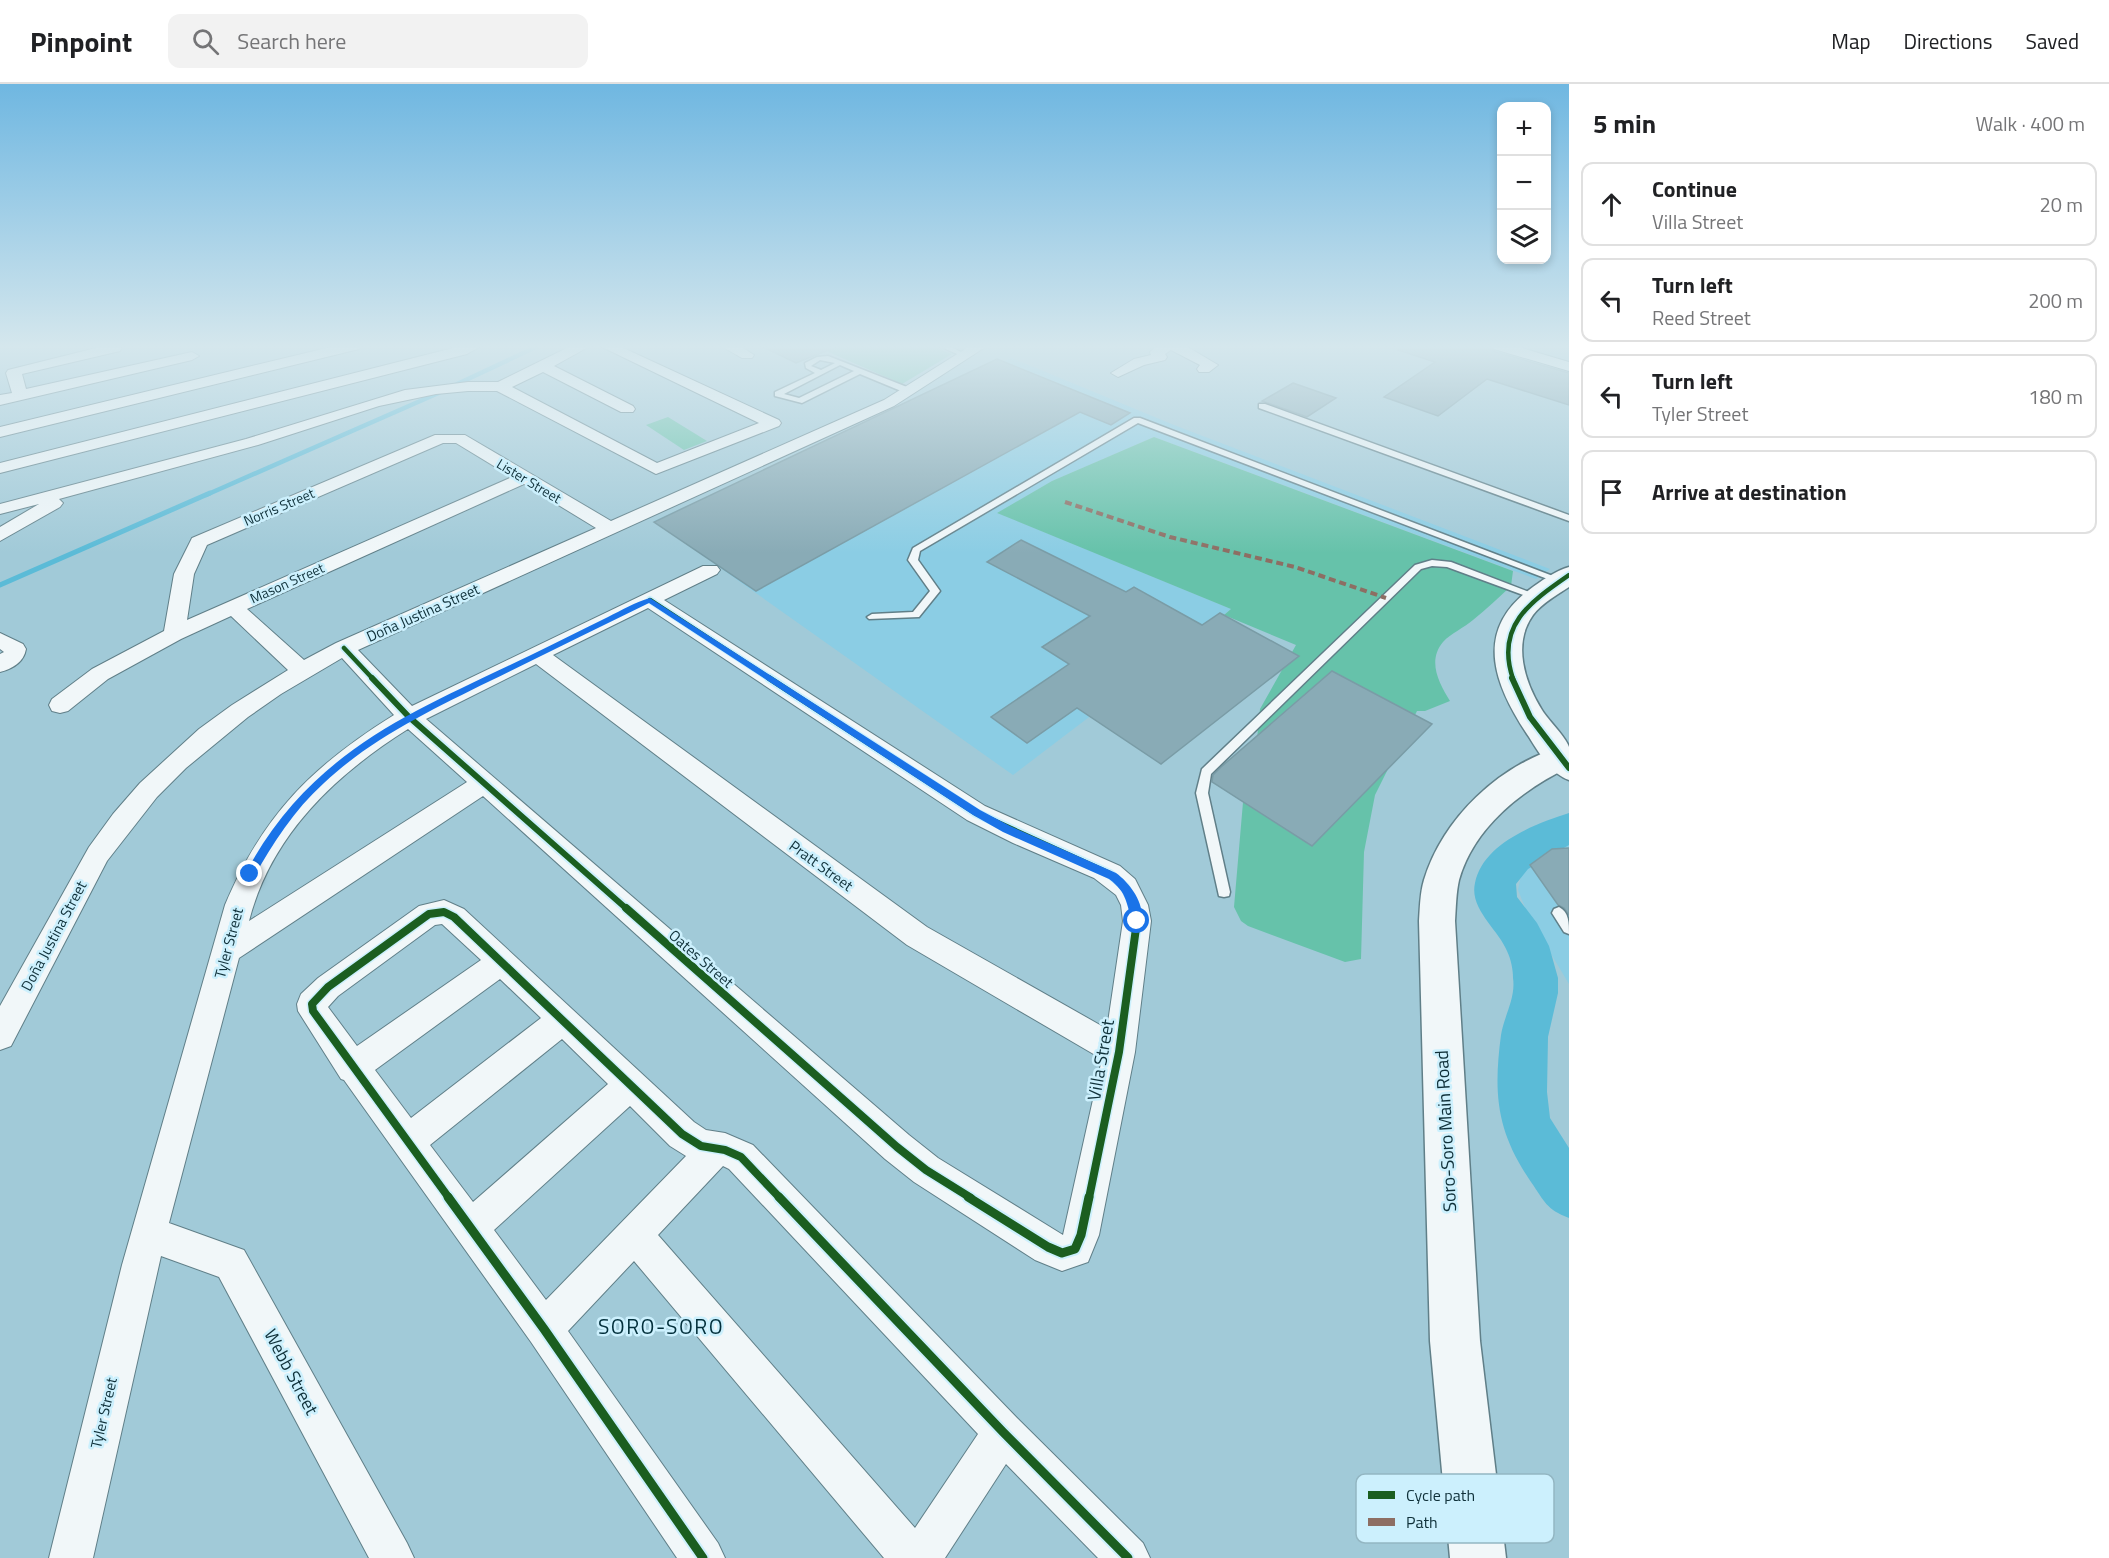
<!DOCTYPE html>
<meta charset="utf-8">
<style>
body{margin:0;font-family:"Titillium Web",sans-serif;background:#f2f2f2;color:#202124}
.controls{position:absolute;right:18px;top:18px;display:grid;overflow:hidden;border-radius:12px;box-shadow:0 3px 9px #0003}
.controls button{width:54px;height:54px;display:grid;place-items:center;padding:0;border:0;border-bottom:2px solid #e0e0e0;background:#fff;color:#202124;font:30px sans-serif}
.stop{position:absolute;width:18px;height:18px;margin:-14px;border:4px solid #1a73e8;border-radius:50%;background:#fff}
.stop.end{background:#1a73e8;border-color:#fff;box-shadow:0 2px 6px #0008}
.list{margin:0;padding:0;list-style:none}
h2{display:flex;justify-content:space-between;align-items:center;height:78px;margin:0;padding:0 24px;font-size:26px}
h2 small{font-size:20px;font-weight:400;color:#757577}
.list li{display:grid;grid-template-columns:39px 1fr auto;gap:18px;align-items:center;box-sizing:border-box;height:84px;margin:0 12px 12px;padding:0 12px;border:2px solid #e0e0e0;border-radius:12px}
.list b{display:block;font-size:22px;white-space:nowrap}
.list p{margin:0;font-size:20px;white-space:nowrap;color:#757577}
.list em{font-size:20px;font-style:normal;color:#757577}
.icon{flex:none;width:33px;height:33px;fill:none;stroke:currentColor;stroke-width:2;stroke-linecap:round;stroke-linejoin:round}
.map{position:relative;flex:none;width:1569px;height:1474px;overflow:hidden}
header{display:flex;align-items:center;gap:36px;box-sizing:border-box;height:84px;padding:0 30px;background:#fff;border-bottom:2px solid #e0e0e0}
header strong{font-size:28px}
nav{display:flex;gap:33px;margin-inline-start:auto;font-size:21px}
.search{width:420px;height:54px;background:#f2f2f2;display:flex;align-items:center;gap:15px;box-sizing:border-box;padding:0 21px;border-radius:12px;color:#757577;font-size:22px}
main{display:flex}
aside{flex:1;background:#fff}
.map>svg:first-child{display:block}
.built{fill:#8bcde4}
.green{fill:#66c2aa}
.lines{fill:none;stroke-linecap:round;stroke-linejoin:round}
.stream-far1{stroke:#5bbbd7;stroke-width:4.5}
.stream{stroke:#5bbbd7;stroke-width:5}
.river{fill:#5bbbd7;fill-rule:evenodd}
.building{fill:#89abb6;stroke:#7a9ca6;stroke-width:1.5}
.lane-casing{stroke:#607f88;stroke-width:3}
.street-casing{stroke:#607f88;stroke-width:2}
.secondary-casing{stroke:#607f88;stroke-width:3}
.highway-casing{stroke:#607f88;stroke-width:3}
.lane{fill:#f1f7f9;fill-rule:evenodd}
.street{fill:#f1f7f9;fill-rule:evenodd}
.secondary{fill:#f1f7f9;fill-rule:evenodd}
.highway{fill:#f1f7f9;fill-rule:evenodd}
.quiet{stroke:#8d6e63;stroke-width:4;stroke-dasharray:7 4;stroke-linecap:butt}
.cycleway-far3-casing{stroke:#ccf0fd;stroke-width:8}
.cycleway-far2-casing{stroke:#ccf0fd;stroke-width:10}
.cycleway-far1-casing{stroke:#ccf0fd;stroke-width:11}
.cycleway-casing{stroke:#ccf0fd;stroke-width:13}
.cycleway-far3{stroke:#1b5e20;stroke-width:4.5}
.cycleway-far2{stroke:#1b5e20;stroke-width:6}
.cycleway-far1{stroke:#1b5e20;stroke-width:8}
.cycleway{stroke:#1b5e20;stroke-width:9}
.route{fill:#1a73e8}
.labels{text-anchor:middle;stroke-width:5;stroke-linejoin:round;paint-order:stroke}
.far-street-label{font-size:14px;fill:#0f3039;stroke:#ccf0fd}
.street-label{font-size:15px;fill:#0f3039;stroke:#ccf0fd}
.near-street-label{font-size:18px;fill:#0f3039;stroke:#ccf0fd}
.near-quarter-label{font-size:21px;letter-spacing:1.5px;fill:#022f3b;stroke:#ccf0fd}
.key{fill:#ccf0fd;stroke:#93b6c2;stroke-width:1.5}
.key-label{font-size:16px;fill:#0f3039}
</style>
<header>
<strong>Pinpoint</strong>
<div class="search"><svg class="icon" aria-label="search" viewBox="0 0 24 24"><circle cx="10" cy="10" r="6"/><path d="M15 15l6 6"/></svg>Search here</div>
<nav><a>Map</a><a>Directions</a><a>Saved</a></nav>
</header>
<main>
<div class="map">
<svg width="1569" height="1474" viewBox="0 0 1569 1474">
<rect width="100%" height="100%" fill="#a1cad8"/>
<path class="built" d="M1012 274 1174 341 1550 485 1536 495 1154 353 1052 397 998 429 1231 525 1013 691 654 437Z
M1556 760H1569V900L1529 833 1518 806 1522 787 1538 771Z"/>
<path class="green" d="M932 262 952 270 902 300 817 263Z
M668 333 707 357 684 366 646 341Z
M1154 353 1513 487 1511 502C1499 513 1487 525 1473 536 1464 544 1451 549 1443 558 1427 577 1439 599 1450 617L1425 627H1417L1375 711 1364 768 1361 875 1345 878 1248 842 1241 837 1234 823 1245 695 1256 665 1260 625 1296 561 1224 531 1231 525 997 429 1052 397Z"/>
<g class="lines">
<path class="stream-far1" d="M453 302 538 262
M206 411 443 307"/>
<path class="stream" d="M0 501 210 409"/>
<path class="river" d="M1569 729V761L1528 785 1516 800 1517 813 1537 839 1549 862 1558 894V909L1548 953 1547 1008 1550 1034 1569 1064V1134C1546 1125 1545 1118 1531 1098 1497 1048 1493 1011 1501 951 1504 932 1516 914 1513 894 1513 886 1511 875 1507 867 1499 846 1469 825 1475 799 1483 759 1535 740 1569 729Z"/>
</g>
<path class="building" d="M761 262H836V263L796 279Z
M1399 262H1489L1493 267 1569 289V321L1487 295 1438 332 1384 313 1435 278 1398 266Z
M997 275 1130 329 1111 341 1080 328 756 507 654 438Z
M1293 299 1336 314 1307 333 1262 317Z
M1021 456 1126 508 1134 503 1202 541 1220 529 1299 572 1161 680 1077 624 1027 659 991 633 1069 580 1042 563 1090 532 987 478Z
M1332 587 1432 640 1312 762 1212 698 1213 691 1221 683Z
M1569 764V831L1564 824 1558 821 1530 781 1552 765Z"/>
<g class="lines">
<defs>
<path id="lane" d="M939 262H949L969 272 964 273Z
M828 272 912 305 913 307 906 309 860 290 802 319 775 312V308L815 289 806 284 805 279 817 273ZM820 276 835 279 821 286 811 282ZM840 281 854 287 799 314 784 310Z
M1259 320H1265L1569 431V437L1259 324Z
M1134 334H1140L1566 497 1561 500 1558 499 1138 339 920 467 918 476 940 507 919 533 869 535 867 533 872 530 913 528 930 507 908 476 913 464Z
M1432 476 1451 478 1542 513 1540 515H1534L1447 483 1432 482 1421 485 1211 690 1208 709 1230 808 1229 812 1224 813 1219 812 1196 709 1202 685 1415 481Z
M1559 823C1569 828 1569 839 1569 850L1564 848 1552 829 1554 825Z"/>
<path id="street" d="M104 262 122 264 120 267 22 290 26 305 192 268 199 272 192 276 0 321V311L12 309 6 289 8 286Z
M335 262H361L359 265 0 353V343Z
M461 262H481L467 270 0 389V379Z
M571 262H590L554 282 633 322 635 325 633 328H621L543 288 512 303 657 379 759 339 600 262H619L779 336 781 339 779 342 656 390 497 307H468L436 310 379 322 258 361 59 415 63 419 60 423 0 457V443L39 420 0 430V420L246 355 405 306 468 298H498Z
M721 262H740L754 271 752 274H742Z
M970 262H987L894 322 358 566 412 622 703 482H717L720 486 717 490 664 516 985 722 1120 782 1135 795 1148 821 1151 837 1135 968 1099 1151 1088 1178 1062 1187 1035 1176 914 1098 885 1075 483 712 239 874 169 1139 244 1166 407 1459 414 1474H369L219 1193 161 1172 93 1474H49L122 1181 225 821C263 731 312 682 394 631L342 574 281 610 248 633 186 684 157 713 107 777 11 962 0 966V922L89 763 113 730 140 699 199 645 232 621 288 586 231 532 181 555 108 595 68 627 60 629 52 627 49 621 52 615 92 585 164 547 174 490 192 454 435 351H465L611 437 884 316ZM443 359H456L512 393 187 536 194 490 207 461ZM524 400 596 444 336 559 304 576 247 525ZM648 524 967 736 1013 759 1094 794 1116 811 1121 821 1123 837 1107 945 927 843 553 571ZM536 580 907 861 1102 975 1063 1151 938 1074 909 1051 426 635ZM408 645 467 698 249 837C271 751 335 691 408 645Z
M1157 262H1186L1218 281 1209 288H1199L1197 285 1200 281 1171 266 1165 270 1167 273 1165 276 1144 281 1118 293 1111 289 1134 275 1151 271 1150 268Z
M1492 262H1515L1569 278V287L1494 265Z
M0 549 23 560 26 565C24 578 12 585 0 588V570L4 568 0 565Z
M444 816 464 825 694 1038 706 1046 725 1049 753 1061 1017 1334 1143 1459 1150 1474H1098L1006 1380 945 1474H884L634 1177 568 1247 718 1459 725 1474H677L531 1258 344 996 341 995 298 927 297 920 301 910 318 894 419 822ZM442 840 481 876 357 962 328 923 338 912 435 841ZM500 895 541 934 411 1034 375 986ZM562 955 608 1000 473 1118 430 1061ZM630 1022 670 1062 686 1072 546 1216 494 1146ZM723 1082 729 1085 978 1350 915 1444 658 1151Z"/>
<path id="secondary" d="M1561 663 1569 665V683C1522 706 1474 743 1459 796 1456 809 1456 823 1455 837L1480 1257 1506 1474H1450L1430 1257 1419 837C1420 823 1420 809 1424 796 1443 734 1499 681 1561 663Z"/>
<path id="highway" d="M1569 483V503C1557 511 1542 519 1533 531 1512 560 1525 599 1542 626 1548 636 1566 653 1569 663 1569 672 1569 686 1569 696 1551 690 1539 669 1529 653 1496 604 1472 549 1529 506 1541 497 1555 487 1569 483Z"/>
</defs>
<use href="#lane" class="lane-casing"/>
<use href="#street" class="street-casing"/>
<use href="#secondary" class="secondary-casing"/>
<use href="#highway" class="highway-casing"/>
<use href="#lane" class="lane"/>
<use href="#street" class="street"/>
<use href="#secondary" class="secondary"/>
<use href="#highway" class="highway"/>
<path class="quiet" d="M1065 418 1170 453 1295 483 1386 514"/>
<defs>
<path id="cycleway-far3" d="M650 516 771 595
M344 564 373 595
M1513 595C1495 542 1530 518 1569 491"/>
<path id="cycleway-far2" d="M372 594 409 633 628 826
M769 594 976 729 1110 790 1125 803 1136 826
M1512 594 1530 633 1569 684"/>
<path id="cycleway-far1" d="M626 824 897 1063 926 1086 971 1114
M449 1114 313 927 312 920 328 903 429 830 444 828 454 833 682 1050 701 1062 725 1066 741 1073 780 1114
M1089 1114 1119 968 1137 837 1135 824"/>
<path id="cycleway" d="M448 1113 544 1245 703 1474
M779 1113 1003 1348 1128 1474
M968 1113 1048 1163 1062 1169 1075 1165 1081 1151 1089 1113"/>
</defs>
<use href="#cycleway-far3" class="cycleway-far3-casing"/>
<use href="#cycleway-far2" class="cycleway-far2-casing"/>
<use href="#cycleway-far1" class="cycleway-far1-casing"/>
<use href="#cycleway" class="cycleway-casing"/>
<use href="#cycleway-far3" class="cycleway-far3"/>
<use href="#cycleway-far2" class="cycleway-far2"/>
<use href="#cycleway-far1" class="cycleway-far1"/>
<use href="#cycleway" class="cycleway"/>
</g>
<linearGradient id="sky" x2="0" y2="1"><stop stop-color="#6fb7e1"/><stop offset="0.56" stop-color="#d5e7ed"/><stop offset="1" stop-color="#d5e7ed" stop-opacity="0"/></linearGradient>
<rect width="1569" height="469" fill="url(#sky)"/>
<path class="route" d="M650 514 980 726 1010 742 1116 789C1131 800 1146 821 1141 840H1133C1126 820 1128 809 1109 795L1003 748 973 731 649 519C596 545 543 571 490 597 431 626 372 654 324 699 294 726 273 759 254 793H247L245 790C311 666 411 629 531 571 557 558 582 546 608 533 622 526 635 518 650 514Z"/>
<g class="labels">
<g class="far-street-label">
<text transform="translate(529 397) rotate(31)" y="5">Lister Street</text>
<text transform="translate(279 423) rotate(-23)" y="5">Norris Street</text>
<text transform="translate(287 499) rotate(-24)" y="5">Mason Street</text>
</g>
<g class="street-label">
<text transform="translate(423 529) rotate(-24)" y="5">Doña Justina Street</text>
<text transform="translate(821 782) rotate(36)" y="5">Pratt Street</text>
<text transform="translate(54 852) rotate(-62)" y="5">Doña Justina Street</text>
<text transform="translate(229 859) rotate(-75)" y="5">Tyler Street</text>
<text transform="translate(701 875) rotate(41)" y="5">Oates Street</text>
<text transform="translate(104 1329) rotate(-77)" y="5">Tyler Street</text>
</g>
<g class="near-street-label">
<text transform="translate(1101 976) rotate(-80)" y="6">Villa Street</text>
<text transform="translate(1446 1047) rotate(-93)" y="6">Soro-Soro Main Road</text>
<text transform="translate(291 1288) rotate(62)" y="6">Webb Street</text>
</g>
<g class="near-quarter-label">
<text x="661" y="1250">SORO-SORO</text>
</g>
</g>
<rect x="1356" y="1390" width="198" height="69" rx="9" class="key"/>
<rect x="1368" y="1407" width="27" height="8" fill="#1b5e20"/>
<rect x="1368" y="1434" width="27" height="8" fill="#8d6e63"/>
<g class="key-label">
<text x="1406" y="1417">Cycle path</text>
<text x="1406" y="1444">Path</text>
</g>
</svg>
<div class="controls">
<button>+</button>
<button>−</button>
<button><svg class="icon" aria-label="layers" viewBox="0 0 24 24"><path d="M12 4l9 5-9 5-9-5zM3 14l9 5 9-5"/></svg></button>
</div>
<div class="stop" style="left:1137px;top:837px"></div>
<div class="stop end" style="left:250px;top:790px"></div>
</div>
<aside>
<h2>5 min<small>Walk · 400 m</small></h2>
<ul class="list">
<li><svg class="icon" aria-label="ahead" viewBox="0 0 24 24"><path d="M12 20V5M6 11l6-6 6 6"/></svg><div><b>Continue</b><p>Villa Street</p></div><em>20 m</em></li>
<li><svg class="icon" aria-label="left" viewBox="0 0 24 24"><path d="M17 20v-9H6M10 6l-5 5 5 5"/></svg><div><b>Turn left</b><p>Reed Street</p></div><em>200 m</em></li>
<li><svg class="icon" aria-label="left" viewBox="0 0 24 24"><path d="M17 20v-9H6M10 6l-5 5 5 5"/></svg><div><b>Turn left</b><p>Tyler Street</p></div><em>180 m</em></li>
<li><svg class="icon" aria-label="arrive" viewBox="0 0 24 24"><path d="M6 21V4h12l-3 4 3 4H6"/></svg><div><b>Arrive at destination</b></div></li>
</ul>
</aside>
</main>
